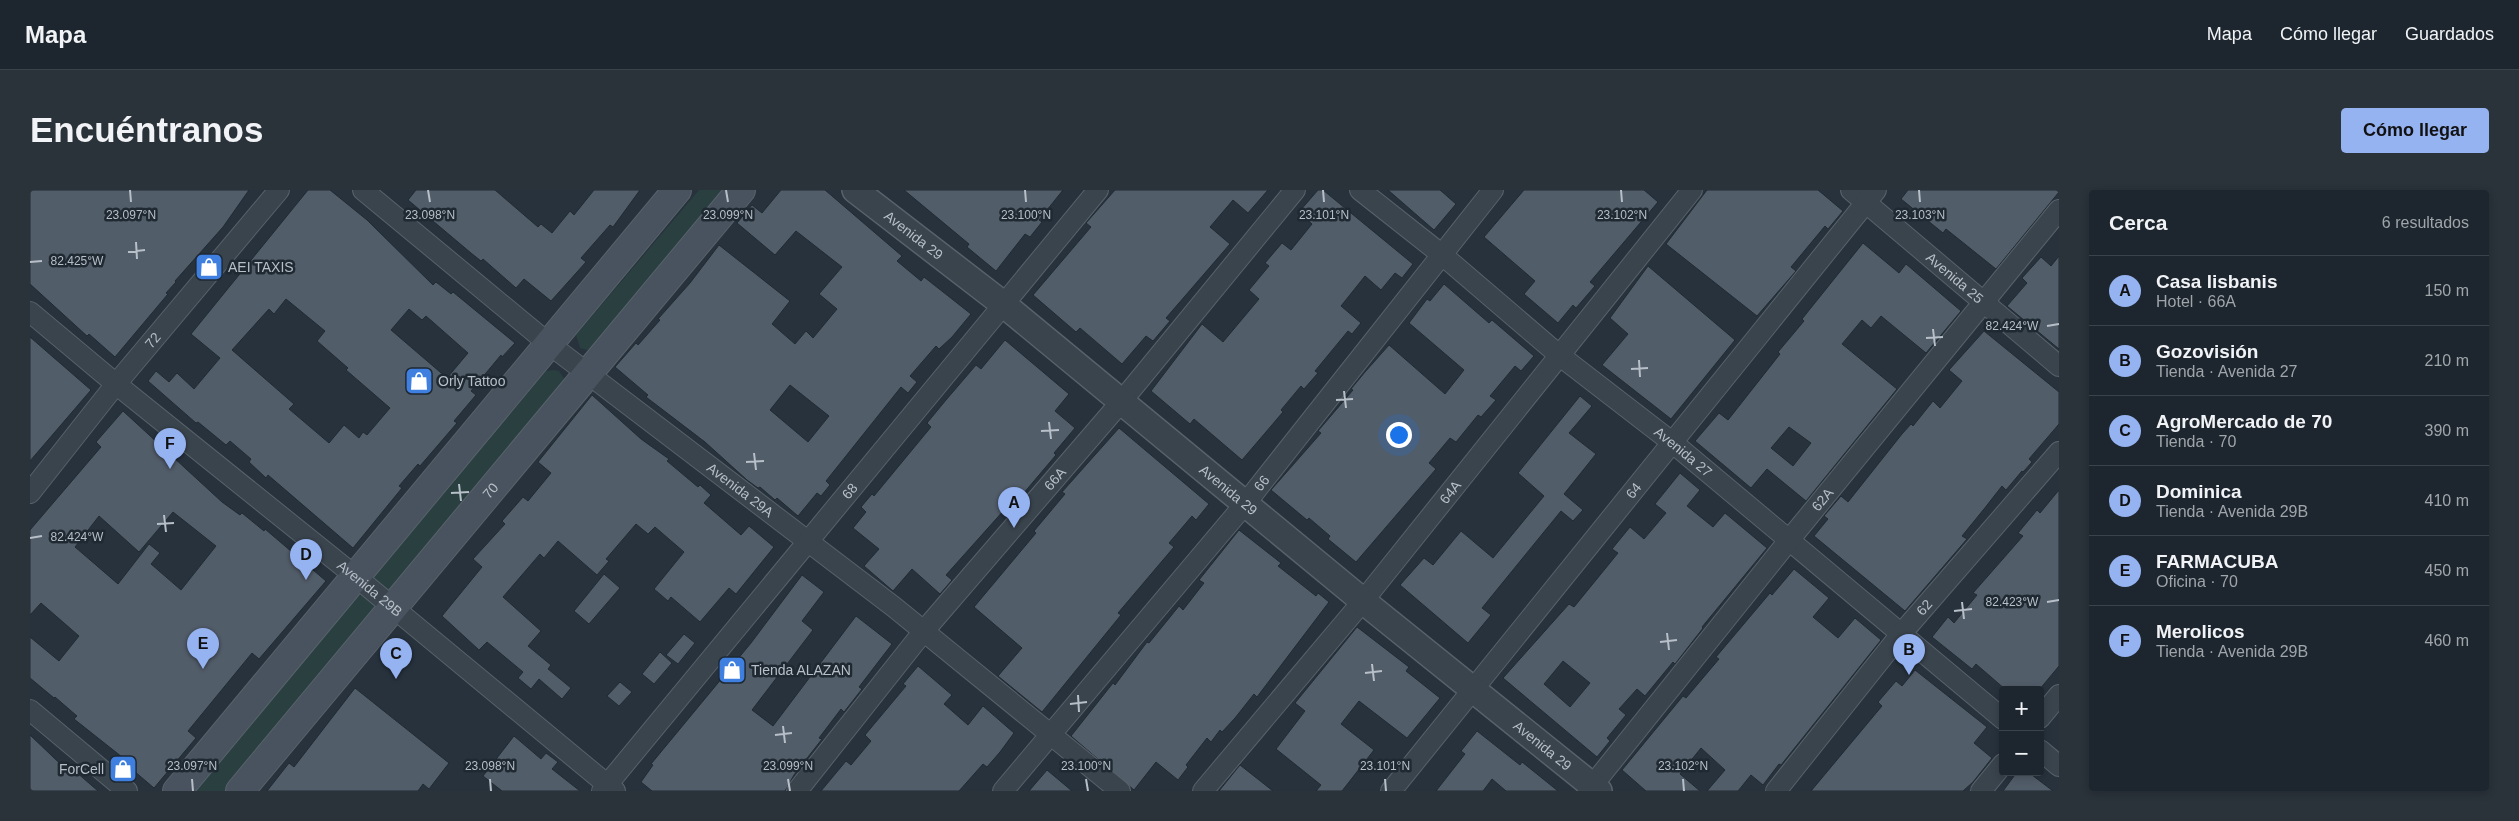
<!DOCTYPE html>
<html lang="es">
<meta charset="utf-8">
<style>
body{margin:0;font-family:Helvetica,sans-serif;background:#2a323a;color:#f1f3f6}
.controls{position:absolute;right:15px;bottom:15px;display:grid;overflow:hidden;border-radius:5px;box-shadow:0 2px 8px #0003}
.controls button{width:45px;height:45px;display:grid;place-items:center;padding:0;border:0;border-bottom:1px solid #3b434a;background:#1d262e;color:#f1f3f6;font:25px sans-serif}
.you{position:absolute;left:1368px;top:244px;width:18px;height:18px;margin:-12px;border:4px solid #fff;border-radius:50%;background:#1a73e8;box-shadow:0 0 0 8px #1a73e833}
.badge{display:grid;place-items:center;width:32px;height:32px;border-radius:50%;background:#95b2f1;color:#111;font-size:16px;font-weight:700}
.pin{position:absolute;translate:-50% -41px;filter:drop-shadow(0 1px 2px #0008)}
.pin::after{content:'';position:absolute;top:26px;width:18px;height:15px;background:inherit;clip-path:polygon(0 0,100% 0,50% 100%)}
.list{margin:0;padding:0;list-style:none}
h2{display:flex;justify-content:space-between;align-items:center;height:65px;margin:0;padding:0 20px;font-size:21px}
h2 small{font-size:16px;font-weight:400;color:#a0a5aa}
.list li{display:grid;grid-template-columns:32px 1fr auto;gap:15px;align-items:center;box-sizing:border-box;height:70px;padding:0 20px;border-top:1px solid #3b434a}
.list b{display:block;font-size:19px;white-space:nowrap}
.list p{margin:0;font-size:16px;white-space:nowrap;color:#a0a5aa}
.list em{font-size:16px;font-style:normal;color:#a0a5aa}
.map{position:relative;flex:none;width:2029px;height:601px;overflow:hidden;border-radius:5px}
header{display:flex;align-items:center;gap:30px;box-sizing:border-box;height:70px;padding:0 25px;background:#1d262e;border-bottom:1px solid #3b434a}
header strong{font-size:24px}
nav{display:flex;gap:28px;margin-inline-start:auto;font-size:18px}
.intro{display:flex;align-items:center;justify-content:space-between;box-sizing:border-box;height:120px;padding:0 30px}
h1{margin:0;font-size:35px}
.button{padding:12px 22px;border-radius:5px;background:#95b2f1;color:#111;font-size:18px;font-weight:700}
main{display:flex;gap:30px;padding:0 30px}
aside{flex:1;background:#1d262e;border-radius:5px;box-shadow:0 2px 8px #0003}
.map>svg:first-child{display:block}
.green{fill:#2a3f3f}
.building{fill:#525d6a;stroke:#212b34;fill-rule:evenodd}
.lines{fill:none;stroke-linecap:round;stroke-linejoin:round}
.minor-casing{stroke:#58626b;stroke-width:22}
.tertiary-casing{stroke:#58626b;stroke-width:28}
.secondary-casing{stroke:#58626b;stroke-width:30}
.minor{stroke:#3a444d;stroke-width:20}
.tertiary{stroke:#3a444d;stroke-width:25}
.secondary{stroke:#49535f;stroke-width:28}
.ticks{fill:none;stroke:#b7bfc8;stroke-width:2}
.labels{text-anchor:middle;stroke-width:5;stroke-linejoin:round;paint-order:stroke}
.street-label{font-size:14px;fill:#b7bfc8;stroke:#1f2932}
.poi-label{font-size:14px;fill:#b7bfc8;stroke:#1f2932;text-anchor:start}
.ticks-label{font-size:12px;text-anchor:middle;fill:#b7bfc8;stroke:#1f2932;stroke-width:5;stroke-linejoin:round;paint-order:stroke}
</style>
<header>
<strong>Mapa</strong>
<nav><a>Mapa</a><a>Cómo llegar</a><a>Guardados</a></nav>
</header>
<div class="intro"><h1>Encuéntranos</h1><a class="button">Cómo llegar</a></div>
<main>
<div class="map">
<svg width="2029" height="601" viewBox="0 0 2029 601">
<rect width="100%" height="100%" fill="#27323d"/>
<path class="green" d="M669 0H696L565 157 557 160 550 158 546 145Z
M524 180 529 181 535 190 534 197 370 391 359 400 345 403 344 421 338 428 197 601H163L319 415 329 406 345 402 344 387 353 376 516 181Z"/>
<path class="building" d="M0 0H219L193 37 145 91 146 92 136 103 138 104 85 167 59 144 57 146 0 94Z
M278 0H300L337 30 403 95 406 92 421 104 423 102 485 153 472 167 471 165 441 201 446 205 424 231 427 233 390 276 388 274 369 296 372 298 323 358 238 285 236 288 219 272 221 269 200 251 196 255 168 232 166 233 118 191 126 181 139 192 147 183 164 199 190 168 161 144ZM256 109 295 141 287 151 318 178 316 180 360 218 337 245 333 242 329 248 314 235 299 253 259 219 264 214 202 160 239 119 244 124ZM379 119 392 130 396 126 438 163 417 188 361 140Z
M386 0H465L508 37 511 34 522 43 540 21 544 25 564 0H610L583 37 580 35 551 68 556 72 521 111 494 89 486 98 453 69 451 71 441 63 378 10Z
M751 0H795L872 66 867 71 891 91 894 87 941 124 922 147 909 159 906 156 880 186 887 192 878 203 871 197 796 291 800 295 791 306 787 303 768 326 747 308 745 310 730 297 728 298 717 290 675 252 616 207 618 205 585 177 606 153 608 155 630 130 628 129 660 93 689 55 760 111 742 134 765 154 776 141 783 148 807 119 789 104 812 77 766 41 745 65 707 33 722 15 732 23ZM760 195 799 226 778 252 740 220Z
M874 0H1033L1009 30 1012 32 1000 47 995 44 966 81 937 57 939 54Z
M1085 0H1238L1218 23 1203 10 1180 37 1200 54 1136 128 1140 131 1123 151 1116 146 1092 174 1050 138 1046 142 1003 105 1061 37 1056 33Z
M1288 0H1293L1383 74 1372 88 1365 83 1351 100 1335 86 1311 116 1331 133 1322 144 1318 141 1285 181 1288 183 1274 199 1271 196 1251 220 1253 222 1212 270 1164 229 1160 234 1121 201 1172 134 1193 152 1229 109 1219 100 1239 76 1235 73 1252 53 1261 60 1282 34 1269 22Z
M1358 0H1410L1426 14 1404 40Z
M1494 0H1614L1628 12 1560 92 1565 96 1546 118 1543 115 1528 133 1494 104 1505 91 1454 47Z
M1677 0H1788L1813 21 1798 39 1795 36 1761 77 1766 81 1727 126 1636 54Z
M1878 0H2029V2L1966 79 1916 39 1913 43 1871 9Z
M1833 53 1869 83 1876 74 1931 121 1896 163 1851 126 1841 138 1832 130 1812 154 1867 199 1776 311 1737 279 1721 298 1665 251 1689 223 1698 230 1750 164 1748 162 1774 131 1772 129ZM1759 237 1781 253 1763 276 1741 258Z
M2029 66V159L1977 116 1997 93 1992 88 2011 67 2021 76Z
M1618 76 1705 150 1641 229 1572 175 1598 144 1580 128Z
M1414 94 1459 133 1462 130 1504 166 1491 181 1485 176 1460 206 1466 210 1451 227 1448 225 1426 252 1420 248 1399 273 1406 279 1326 372 1298 349 1300 346 1279 328 1277 330 1241 300 1291 243 1288 241 1323 200 1321 199 1335 182 1359 155 1415 204 1434 180 1379 133 1397 109 1400 111Z
M1954 141 2029 202V234L1999 269 2002 272 1993 282 1992 281 1976 300 1972 296 1954 319 1932 346 1937 349 1875 421 1784 346 1798 329 1794 326 1811 306 1818 312 1872 244 1881 234 1883 236 1903 211 1910 218 1932 191 1919 180Z
M0 147 61 200 0 271Z
M975 150 1039 204 1025 221 1045 238 1024 263 1026 265 987 311 984 309 916 385 922 390 910 404 882 379 863 401 834 376 849 359 823 338 836 322 831 317 842 304 844 306 901 237 897 233 916 210 946 175 951 179Z
M562 205 611 249 639 269 637 271 668 297 670 295 681 305 674 313 711 345 719 336 744 357 706 404 699 398 670 432 641 407 638 411 624 399 654 362 625 337 618 344 606 334 576 369 579 371 567 385 528 351 514 368 510 364 473 407 511 441 498 456 521 475 518 479 541 498 532 509 509 489 501 499 488 488 493 482 457 452 449 460 412 426 452 377 443 369 475 334 472 331 493 307 498 311 521 283 508 272Z
M1550 206 1562 216 1539 243 1566 264 1534 304 1553 320 1543 331 1531 321 1452 418 1461 425 1438 453 1370 395 1394 368 1403 375 1431 341 1463 368 1514 306 1488 283Z
M93 221 192 312 210 325 212 323 234 341 235 339 296 391 229 469 222 463 158 541 166 548 124 598 90 569 92 567 44 529 47 526 25 507 24 508 0 488V447L29 471 49 446 11 413 0 425V340L71 257 66 252ZM143 322 186 356 151 400 121 374 130 363 119 354 88 394 45 357 69 326 109 362Z
M1089 238 1179 314 1166 330 1162 326 1139 353 1144 357 1088 423 1091 425 1012 522 968 486 992 458 944 417 1006 343 1004 341 1035 304 1032 302Z
M1650 283 1670 300 1657 316 1683 337 1695 323 1737 358 1672 437 1673 438 1645 474 1643 472 1615 506 1607 499 1589 519 1596 525 1577 548 1580 551 1567 567 1473 488 1539 414 1544 417 1588 363 1582 359 1600 337 1614 349 1636 323 1625 314ZM1533 471 1560 493 1540 517 1514 494Z
M2029 300V476L2009 500H1976L1946 474 1942 479 1902 447 1918 427 1924 433 1947 405 1943 403 1993 346 1988 343 2007 320 2010 323Z
M1209 340 1251 373 1248 376 1286 406 1288 403 1299 412 1227 507 1224 504 1205 528 1192 542 1190 540 1181 552 1177 548 1156 575 1158 577 1148 590 1126 572 1104 600 1041 546 1083 493 1085 495 1117 452 1119 453 1149 416 1153 420 1174 393 1169 390Z
M1764 379 1799 408 1783 427 1808 448 1825 428 1851 450 1751 575 1749 574 1733 595 1721 585 1708 601H1677L1695 580 1671 558 1650 584 1670 601H1616L1592 580 1653 506 1656 508 1689 469 1686 467 1740 403 1742 405Z
M574 384 590 398 559 434 544 421Z
M772 385 794 402 772 431 783 440 722 520 743 536 826 426 862 454 829 497 832 499 814 522 811 519 789 548 792 549 764 585 755 601H622L611 592 623 575 621 574 721 453Z
M1327 437 1379 477 1376 481 1410 508 1377 548 1329 511 1311 534 1344 560 1312 601H1286L1291 595 1246 559 1275 521 1265 513Z
M654 444 665 453 648 474 636 465Z
M630 462 642 473 624 494 612 484Z
M888 476 922 505 914 514 938 535 953 516 984 543 970 562 957 577 953 574 929 601H791L816 571 821 575 841 551 835 545 876 496 873 494Z
M1885 480 1957 537 1944 553 1962 568 1943 592 1933 601H1781L1852 516 1848 512 1866 491 1872 496Z
M590 492 602 502 589 516 577 506Z
M325 498 419 573 399 599 393 594 388 601H237L259 573 264 577Z
M1447 541 1490 575 1492 572 1528 601H1476L1462 589 1453 601H1406L1435 564 1431 561Z
M0 545 42 585 45 581 68 601H0Z
M484 546 511 569 516 563 528 572 522 579 550 601H472L453 586Z
M1210 575 1243 601H1189Z
M1017 580 1042 601H999Z
M1987 582H1998L2023 601H1973Z"/>
<g class="lines">
<defs>
<g id="minor">
<path id="s1" d="M333 0 519 154 864 417 1090 601"/>
<path id="s2" d="M1330 0 1411 64 1529 165 1643 253 1973 529"/>
<path id="s3" d="M1821 0 2029 176"/>
<path id="s4" d="M0 122 86 194 325 386 585 601"/>
<path id="s5" d="M0 303 86 194 249 0"/>
<path d="M0 520 97 601"/>
<path d="M2010 528 2029 505"/>
<path d="M2010 560 2029 576"/>
<path id="s6" d="M572 601 1068 0"/>
<path id="s7" d="M767 601 893 442 1091 212 1265 0"/>
<path id="s8" d="M973 601 1215 314 1463 0"/>
<path id="s9" d="M1173 601 1333 411 1662 0"/>
<path id="s10" d="M1361 601 1846 0"/>
<path id="s11" d="M1558 601 1760 349 2029 20"/>
<path id="s12" d="M1746 601 1871 444 2029 262"/>
<path d="M1951 601 1973 574"/>
</g>
<g id="tertiary">
<path id="s13" d="M825 0 973 114 1333 411 1569 601"/>
</g>
<g id="secondary">
<path d="M147 601 647 0"/>
<path id="s14" d="M210 601 711 0"/>
</g>
</defs>
<use href="#minor" class="minor-casing"/>
<use href="#tertiary" class="tertiary-casing"/>
<use href="#secondary" class="secondary-casing"/>
<use href="#minor" class="minor"/>
<use href="#tertiary" class="tertiary"/>
<use href="#secondary" class="secondary"/>
</g>
<path class="ticks" d="M100 0 101 12M398 0 400 12M696 0 698 12M995 0 996 12M1293 0 1294 12M1591 0 1592 12M1889 0 1890 12M106 52 107 69M98 62 115 60M0 72 12 71M2017 136 2029 134M1903 139 1905 156M1896 148 1913 147M1609 170 1610 187M1601 179 1618 178M1314 201 1316 218M1306 210 1323 209M1019 232 1021 249M1011 241 1029 240M724 263 726 280M716 272 734 271M429 294 431 311M421 303 439 302M134 325 136 342M127 334 144 333M0 348 12 346M1932 412 1934 429M2017 412 2029 410M1924 421 1942 419M1637 443 1639 460M1630 452 1647 450M1342 474 1344 491M1335 483 1352 481M1048 505 1049 522M1040 514 1057 512M753 536 755 553M745 545 762 543M162 589 163 601M460 589 461 601M758 589 760 601M1056 589 1058 601M1355 589 1356 601M1653 589 1654 601"/>
<defs>
<symbol id="shop-square" viewBox="-11 -11 22 22"><rect x="-9" y="-9" width="18" height="18" rx="4" fill="#3f7fe0" stroke="#1f2932"/><path d="M-5-2.5h2.3a2.7 3.5 0 0 1 5.4 0H5L5.5 6h-11ZM-1.5-2.5h3a1.5 2.3 0 0 0-3 0Z" fill="#fff"/></symbol>
</defs>
<g fill-rule="evenodd">
<use href="#shop-square" x="163" y="61" width="32" height="32"/>
<use href="#shop-square" x="373" y="175" width="32" height="32"/>
<use href="#shop-square" x="686" y="464" width="32" height="32"/>
<use href="#shop-square" x="77" y="563" width="32" height="32"/>
</g>
<g class="labels">
<g class="street-label">
<text dy="5" stroke="none"><textPath href="#s13" startOffset="74">Avenida 29</textPath></text>
<text dy="5" stroke="none"><textPath href="#s3" startOffset="136">Avenida 25</textPath></text>
<text dy="5" stroke="none"><textPath href="#s5" startOffset="196">72</textPath></text>
<text dy="5" stroke="none"><textPath href="#s2" startOffset="416">Avenida 27</textPath></text>
<text dy="5" stroke="none"><textPath href="#s7" startOffset="405">66A</textPath></text>
<text dy="5" stroke="none"><textPath href="#s8" startOffset="402">66</textPath></text>
<text dy="5" stroke="none"><textPath href="#s13" startOffset="479">Avenida 29</textPath></text>
<text dy="5" stroke="none"><textPath href="#s14" startOffset="391">70</textPath></text>
<text dy="5" stroke="none"><textPath href="#s1" startOffset="482">Avenida 29A</textPath></text>
<text dy="5" stroke="none"><textPath href="#s6" startOffset="389">68</textPath></text>
<text dy="5" stroke="none"><textPath href="#s10" startOffset="386">64</textPath></text>
<text dy="5" stroke="none"><textPath href="#s9" startOffset="388">64A</textPath></text>
<text dy="5" stroke="none"><textPath href="#s11" startOffset="374">62A</textPath></text>
<text dy="5" stroke="none"><textPath href="#s4" startOffset="438">Avenida 29B</textPath></text>
<text dy="5" stroke="none"><textPath href="#s12" startOffset="236">62</textPath></text>
<text dy="5" stroke="none"><textPath href="#s13" startOffset="884">Avenida 29</textPath></text>
</g>
<g class="poi-label">
<text x="198" y="82">AEI TAXIS</text>
<text x="408" y="196">Orly Tattoo</text>
<text x="721" y="485">Tienda ALAZAN</text>
<text x="74" y="584" text-anchor="end">ForCell</text>
</g>
</g>
<g class="ticks-label">
<text x="101" y="29">23.097°N</text>
<text x="400" y="29">23.098°N</text>
<text x="698" y="29">23.099°N</text>
<text x="996" y="29">23.100°N</text>
<text x="1294" y="29">23.101°N</text>
<text x="1592" y="29">23.102°N</text>
<text x="1890" y="29">23.103°N</text>
<text x="47" y="75">82.425°W</text>
<text x="1982" y="140">82.424°W</text>
<text x="47" y="351">82.424°W</text>
<text x="1982" y="416">82.423°W</text>
<text x="162" y="580">23.097°N</text>
<text x="460" y="580">23.098°N</text>
<text x="758" y="580">23.099°N</text>
<text x="1056" y="580">23.100°N</text>
<text x="1355" y="580">23.101°N</text>
<text x="1653" y="580">23.102°N</text>
</g>
</svg>
<div class="controls">
<button>+</button>
<button>−</button>
</div>
<div class="you"></div>
<div class="pin badge" style="left:984px;top:338px">A</div>
<div class="pin badge" style="left:1879px;top:485px">B</div>
<div class="pin badge" style="left:366px;top:489px">C</div>
<div class="pin badge" style="left:276px;top:390px">D</div>
<div class="pin badge" style="left:173px;top:479px">E</div>
<div class="pin badge" style="left:140px;top:279px">F</div>
</div>
<aside>
<h2>Cerca<small>6 resultados</small></h2>
<ul class="list">
<li><span class="badge">A</span><div><b>Casa lisbanis</b><p>Hotel · 66A</p></div><em>150 m</em></li>
<li><span class="badge">B</span><div><b>Gozovisión</b><p>Tienda · Avenida 27</p></div><em>210 m</em></li>
<li><span class="badge">C</span><div><b>AgroMercado de 70</b><p>Tienda · 70</p></div><em>390 m</em></li>
<li><span class="badge">D</span><div><b>Dominica</b><p>Tienda · Avenida 29B</p></div><em>410 m</em></li>
<li><span class="badge">E</span><div><b>FARMACUBA</b><p>Oficina · 70</p></div><em>450 m</em></li>
<li><span class="badge">F</span><div><b>Merolicos</b><p>Tienda · Avenida 29B</p></div><em>460 m</em></li>
</ul>
</aside>
</main>
